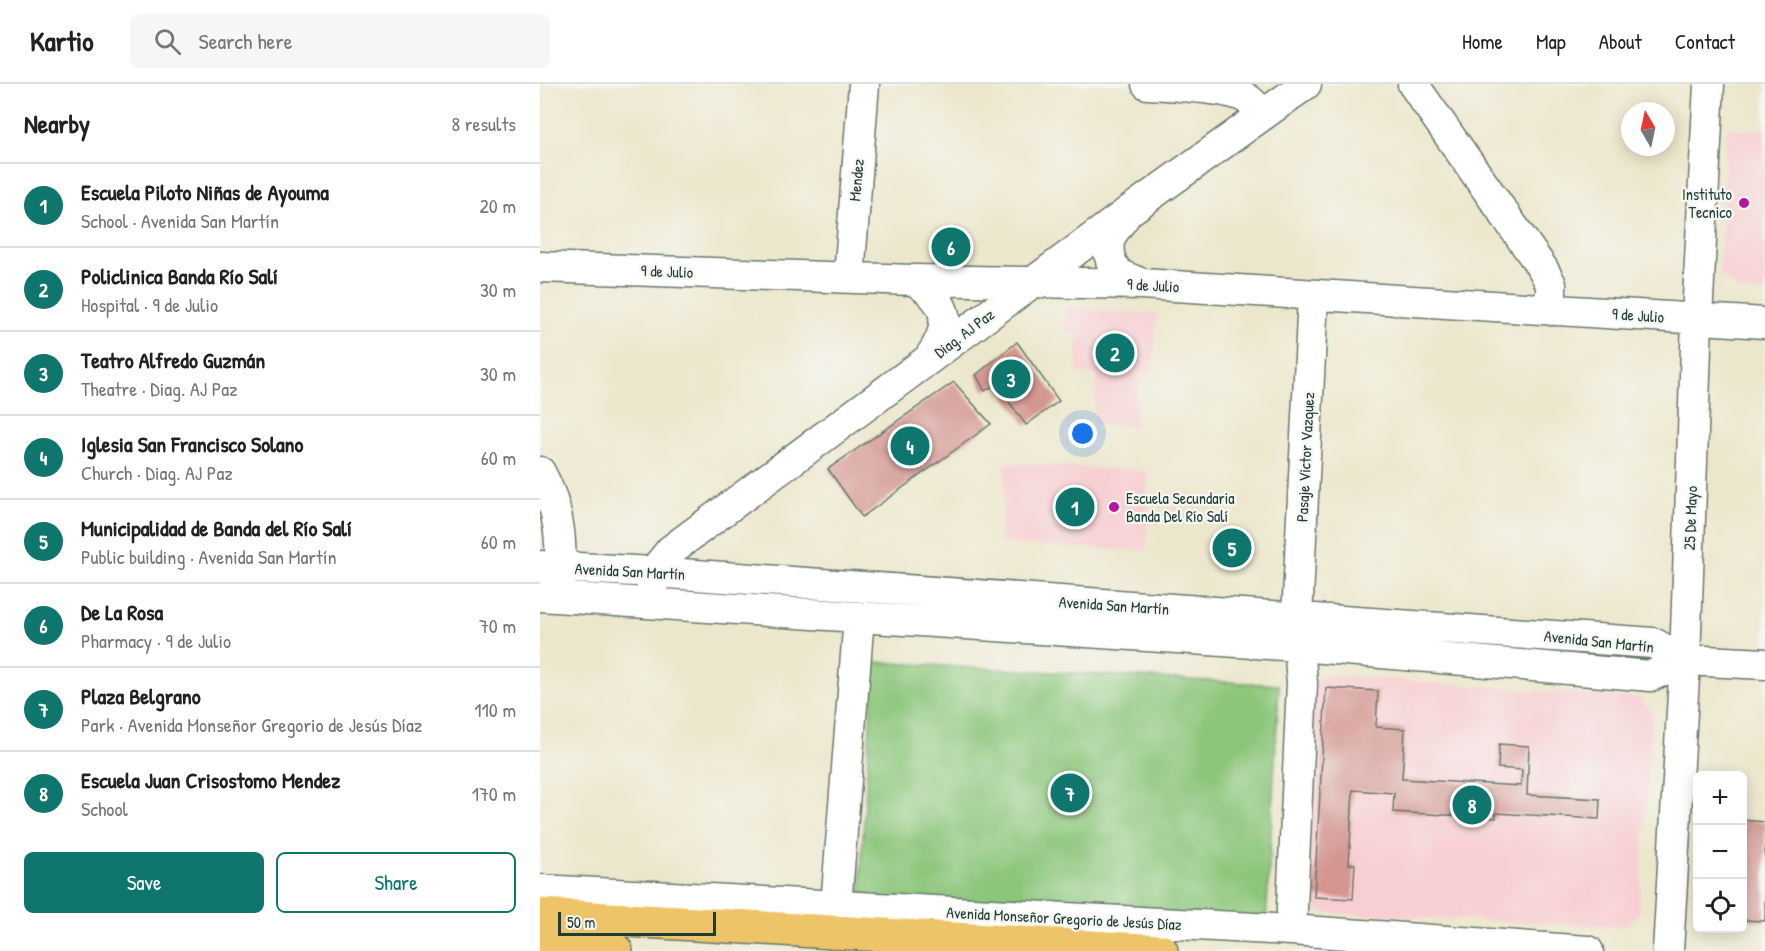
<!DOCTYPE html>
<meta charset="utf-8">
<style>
body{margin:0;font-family:"Patrick Hand",sans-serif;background:#f6f6f6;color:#222}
.controls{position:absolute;right:18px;bottom:18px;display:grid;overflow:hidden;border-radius:9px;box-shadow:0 3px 15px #0003}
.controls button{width:54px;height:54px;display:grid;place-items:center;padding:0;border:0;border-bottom:2px solid #e0e0e0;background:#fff;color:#222;font:30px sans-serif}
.compass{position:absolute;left:1081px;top:18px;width:54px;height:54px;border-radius:50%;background:#fff;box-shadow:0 3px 15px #0003;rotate:351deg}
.scale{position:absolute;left:18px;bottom:15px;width:158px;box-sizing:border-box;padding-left:6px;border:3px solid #1f3d34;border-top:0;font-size:16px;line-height:21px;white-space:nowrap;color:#1f3d34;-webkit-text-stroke:4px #f6f6f2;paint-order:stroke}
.you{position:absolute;left:543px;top:350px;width:21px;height:21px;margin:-15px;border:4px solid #fff;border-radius:50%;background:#1a73e8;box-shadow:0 0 0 9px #1a73e833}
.badge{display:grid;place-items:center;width:39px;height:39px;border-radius:50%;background:#0f766e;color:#fff;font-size:20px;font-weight:700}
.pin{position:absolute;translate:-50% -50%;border:3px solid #fff;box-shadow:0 2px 6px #0006}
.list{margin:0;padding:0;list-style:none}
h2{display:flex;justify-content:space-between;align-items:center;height:78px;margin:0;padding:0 24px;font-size:26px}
h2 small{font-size:20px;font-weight:400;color:#767676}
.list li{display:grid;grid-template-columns:39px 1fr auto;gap:18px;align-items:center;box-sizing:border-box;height:84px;padding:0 24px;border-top:2px solid #e0e0e0}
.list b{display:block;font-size:22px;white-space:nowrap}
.list p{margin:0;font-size:20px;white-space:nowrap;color:#767676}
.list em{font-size:20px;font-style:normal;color:#767676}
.actions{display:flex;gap:12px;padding:18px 24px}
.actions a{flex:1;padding:14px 0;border:2px solid #0f766e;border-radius:9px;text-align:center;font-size:21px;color:#0f766e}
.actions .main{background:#0f766e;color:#fff}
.icon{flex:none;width:33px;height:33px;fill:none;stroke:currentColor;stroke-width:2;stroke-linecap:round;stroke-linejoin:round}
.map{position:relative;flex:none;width:1225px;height:867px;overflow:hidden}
header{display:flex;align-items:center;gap:36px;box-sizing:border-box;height:84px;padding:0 30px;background:#fff;border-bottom:2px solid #e0e0e0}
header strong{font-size:28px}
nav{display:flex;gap:33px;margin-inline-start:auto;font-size:21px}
.search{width:420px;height:54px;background:#f6f6f6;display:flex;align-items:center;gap:15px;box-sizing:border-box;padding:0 21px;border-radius:9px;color:#767676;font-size:22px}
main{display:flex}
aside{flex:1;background:#fff}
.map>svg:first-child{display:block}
.built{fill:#f7cfd2}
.green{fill:#8cc67a;stroke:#568257;stroke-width:1.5}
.building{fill:#d49691}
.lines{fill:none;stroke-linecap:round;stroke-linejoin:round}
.minor-casing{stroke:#677869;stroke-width:33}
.major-casing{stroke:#677869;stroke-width:36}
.minor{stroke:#fff;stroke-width:30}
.major{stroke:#eec469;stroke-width:33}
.poi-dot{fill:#b5179e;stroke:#f6f6f2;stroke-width:2}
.labels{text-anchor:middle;stroke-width:4.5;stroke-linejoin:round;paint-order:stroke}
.street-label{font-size:16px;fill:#1f3d34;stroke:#f6f6f2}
.poi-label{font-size:16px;fill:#1f3d34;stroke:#f6f6f2;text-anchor:end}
</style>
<header>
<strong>Kartio</strong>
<div class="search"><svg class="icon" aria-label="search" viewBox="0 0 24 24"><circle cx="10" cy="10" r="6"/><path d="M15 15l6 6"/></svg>Search here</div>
<nav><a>Home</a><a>Map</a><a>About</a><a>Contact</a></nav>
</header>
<main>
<aside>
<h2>Nearby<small>8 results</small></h2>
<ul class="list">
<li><span class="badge">1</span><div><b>Escuela Piloto Niñas de Ayouma</b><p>School · Avenida San Martín</p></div><em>20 m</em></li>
<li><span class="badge">2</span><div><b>Policlinica Banda Río Salí</b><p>Hospital · 9 de Julio</p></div><em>30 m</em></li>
<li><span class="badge">3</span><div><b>Teatro Alfredo Guzmán</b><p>Theatre · Diag. AJ Paz</p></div><em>30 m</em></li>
<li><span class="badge">4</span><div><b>Iglesia San Francisco Solano</b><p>Church · Diag. AJ Paz</p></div><em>60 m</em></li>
<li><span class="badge">5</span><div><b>Municipalidad de Banda del Río Salí</b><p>Public building · Avenida San Martín</p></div><em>60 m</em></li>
<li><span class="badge">6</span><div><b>De La Rosa</b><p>Pharmacy · 9 de Julio</p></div><em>70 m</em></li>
<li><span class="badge">7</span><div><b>Plaza Belgrano</b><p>Park · Avenida Monseñor Gregorio de Jesús Díaz</p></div><em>110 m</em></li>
<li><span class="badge">8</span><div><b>Escuela Juan Crisostomo Mendez</b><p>School</p></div><em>170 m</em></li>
</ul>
<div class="actions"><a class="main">Save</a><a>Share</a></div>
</aside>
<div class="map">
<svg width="1225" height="867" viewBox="0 0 1225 867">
<rect width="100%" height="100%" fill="#f6f6f2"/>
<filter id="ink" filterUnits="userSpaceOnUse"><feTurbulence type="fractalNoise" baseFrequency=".0167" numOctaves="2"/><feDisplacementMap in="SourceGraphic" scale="12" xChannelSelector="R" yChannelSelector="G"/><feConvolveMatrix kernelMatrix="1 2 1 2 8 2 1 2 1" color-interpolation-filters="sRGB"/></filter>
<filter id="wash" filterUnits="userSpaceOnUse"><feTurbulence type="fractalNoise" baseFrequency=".008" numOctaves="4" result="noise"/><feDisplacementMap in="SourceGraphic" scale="24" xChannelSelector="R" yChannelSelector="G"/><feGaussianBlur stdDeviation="1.35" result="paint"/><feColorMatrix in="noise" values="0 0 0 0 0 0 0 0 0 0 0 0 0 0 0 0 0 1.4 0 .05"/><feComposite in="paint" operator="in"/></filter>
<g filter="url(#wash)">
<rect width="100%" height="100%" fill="#ece7cc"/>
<path class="built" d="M1187 44 1225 46V208L1200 207 1179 191Z
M525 225 617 229 612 289H598L595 343 553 339 557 292 536 288 538 250 524 249Z
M466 379 608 387 607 467 460 460Z
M788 591 1099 614 1112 628 1099 829 1085 843 784 829 753 814 762 599Z"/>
<path class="green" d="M334 578 739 601 726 840 319 817Z"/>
<g id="blocks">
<path class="building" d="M477 258 519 317 486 341 456 300 445 307 436 291Z
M414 298 451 340 322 433 288 385Z
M786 604 838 607 836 643 865 645 862 695 981 702 982 686 958 684 959 660 989 662 987 711 1060 715 1059 735 956 729V734L853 728 854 709 813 706 809 780H815L813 815 774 813Z
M1202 736 1225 738V837L1202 836Z"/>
</g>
</g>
<g filter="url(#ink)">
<use href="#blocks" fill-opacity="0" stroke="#677869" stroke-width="1.5"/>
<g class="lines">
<defs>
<path id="minor" d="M607 0C628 1 690 4 706 14 713 18 718 25 722 31
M873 0 1003 185 1011 200V226
M585 132C580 140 571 148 569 158 567 170 572 186 583 192 589 195 596 197 602 200
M0 183 374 196 602 200 1225 239
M309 193 324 0
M374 196C408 218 414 239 390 273
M0 388C21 426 22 461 20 504
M0 482 113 488 1113 559 1145 576 1225 580
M112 504 113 488 131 466 589 127 766 0
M0 512 759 562 1111 592 1145 576
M0 806 751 846 1048 867
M296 822 319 533
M751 846 762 599 757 534 773 212
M1128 867 1145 576 1157 235 1169 0"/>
<path id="major" d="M0 831 621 867
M0 863 76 867"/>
</defs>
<use href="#minor" class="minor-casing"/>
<use href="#major" class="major-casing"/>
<use href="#minor" class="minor"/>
<use href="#major" class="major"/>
</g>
</g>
<g class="poi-dot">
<circle cx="1204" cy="119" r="6"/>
<circle cx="574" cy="423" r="6"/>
</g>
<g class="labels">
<g class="street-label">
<text transform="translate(316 96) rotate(-85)" y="6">Mendez</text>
<text transform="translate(127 187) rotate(2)" y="6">9 de Julio</text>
<text transform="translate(613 201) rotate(3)" y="6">9 de Julio</text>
<text transform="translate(1098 231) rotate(4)" y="6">9 de Julio</text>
<text transform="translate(424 249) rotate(-37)" y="6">Diag. AJ Paz</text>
<text transform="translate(765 373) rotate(-87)" y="6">Pasaje Victor Vazquez</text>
<text transform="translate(1150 434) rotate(-88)" y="6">25 De Mayo</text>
<text transform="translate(90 487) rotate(3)" y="6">Avenida San Martín</text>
<text transform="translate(574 521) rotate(4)" y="6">Avenida San Martín</text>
<text transform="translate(1059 557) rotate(6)" y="6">Avenida San Martín</text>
<text transform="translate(524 834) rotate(3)" y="6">Avenida Monseñor Gregorio de Jesús Díaz</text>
</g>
<g class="poi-label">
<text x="1192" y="116">Instituto<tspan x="1192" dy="18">Tecnico</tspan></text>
<text x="586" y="420" text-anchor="start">Escuela Secundaria<tspan x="586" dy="18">Banda Del Río Salí</tspan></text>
</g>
</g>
</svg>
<div class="controls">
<button>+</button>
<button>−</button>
<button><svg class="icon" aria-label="locate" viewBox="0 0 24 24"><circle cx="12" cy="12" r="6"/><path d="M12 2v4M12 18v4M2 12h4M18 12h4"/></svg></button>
</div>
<svg class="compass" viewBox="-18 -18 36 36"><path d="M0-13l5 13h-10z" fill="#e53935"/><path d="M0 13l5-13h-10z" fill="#767676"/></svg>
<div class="scale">50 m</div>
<div class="you"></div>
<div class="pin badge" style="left:535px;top:423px">1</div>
<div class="pin badge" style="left:575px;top:269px">2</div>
<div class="pin badge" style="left:471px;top:295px">3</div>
<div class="pin badge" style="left:370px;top:362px">4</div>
<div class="pin badge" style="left:692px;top:464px">5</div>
<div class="pin badge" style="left:411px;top:163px">6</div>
<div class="pin badge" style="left:530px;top:709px">7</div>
<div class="pin badge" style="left:932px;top:721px">8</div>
</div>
</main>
